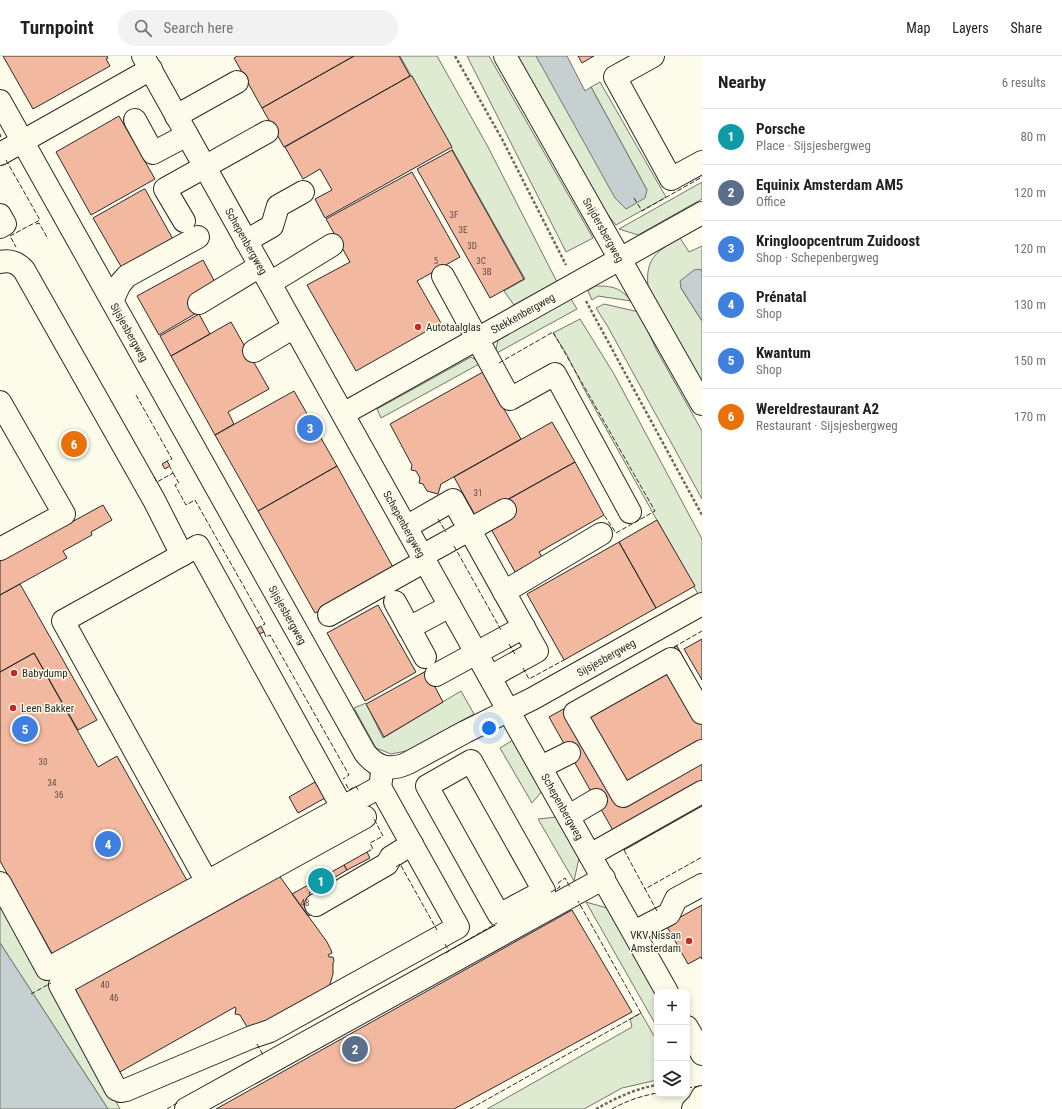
<!DOCTYPE html>
<meta charset="utf-8">
<style>
body{margin:0;font-family:"Roboto Condensed",sans-serif;background:#f2f2f2;color:#222}
.controls{position:absolute;right:12px;bottom:12px;display:grid;overflow:hidden;border-radius:8px;box-shadow:0 2px 6px #0003}
.controls button{width:36px;height:36px;display:grid;place-items:center;padding:0;border:0;border-bottom:1px solid #e0e0e0;background:#fff;color:#222;font:20px sans-serif}
.you{position:absolute;left:489px;top:672px;width:14px;height:14px;margin:-10px;border:3px solid #fff;border-radius:50%;background:#1a73e8;box-shadow:0 0 0 6px #1a73e833}
.badge{display:grid;place-items:center;width:26px;height:26px;border-radius:50%;background:#db2777;color:#fff;font-size:13px;font-weight:700}
.pin{position:absolute;translate:-50% -50%;border:2px solid #fff;box-shadow:0 1px 4px #0006}
.list{margin:0;padding:0;list-style:none}
h2{display:flex;justify-content:space-between;align-items:center;height:52px;margin:0;padding:0 16px;font-size:17px}
h2 small{font-size:13px;font-weight:400;color:#767676}
.list li{display:grid;grid-template-columns:26px 1fr auto;gap:12px;align-items:center;box-sizing:border-box;height:56px;padding:0 16px;border-top:1px solid #e0e0e0}
.list b{display:block;font-size:15px;white-space:nowrap}
.list p{margin:0;font-size:13px;white-space:nowrap;color:#767676}
.list em{font-size:13px;font-style:normal;color:#767676}
.icon{flex:none;width:22px;height:22px;fill:none;stroke:currentColor;stroke-width:2;stroke-linecap:round;stroke-linejoin:round}
.map{position:relative;flex:none;width:702px;height:1053px;overflow:hidden}
header{display:flex;align-items:center;gap:24px;box-sizing:border-box;height:56px;padding:0 20px;background:#fff;border-bottom:1px solid #e0e0e0}
header strong{font-size:19px}
nav{display:flex;gap:22px;margin-inline-start:auto;font-size:14px}
.search{width:280px;height:36px;background:#f2f2f2;display:flex;align-items:center;gap:10px;box-sizing:border-box;padding:0 14px;border-radius:22px;color:#767676;font-size:15px}
main{display:flex}
aside{flex:1;background:#fff}
.map>svg:first-child{display:block}
.green{fill:#deebd1;stroke:#74746e}
.water{fill:#c7d0d0;stroke:#74746e}
.building{fill:#f2b8a0;stroke:#2b2b2b}
.lines{fill:none;stroke-linecap:round;stroke-linejoin:round}
.minor-casing{stroke:#2b2b2b;stroke-width:24}
.path{stroke:#6a6964;stroke-width:2.5;stroke-dasharray:3 2;stroke-linecap:butt}
.minor{stroke:#fdfbea;stroke-width:22}
.fence{stroke:#2b2b2b;stroke-width:1;stroke-dasharray:5 2;stroke-linecap:butt}
.poi-dot{fill:#c62828;stroke:#fdfbea;stroke-width:1.5}
.labels{text-anchor:middle;stroke-width:3;stroke-linejoin:round;paint-order:stroke}
.number-label{font-size:9px;fill:#5d4e48}
.street-label{font-size:11px;fill:#2b2b2b;stroke:#fdfbea}
.poi-label{font-size:11px;fill:#2b2b2b;stroke:#fdfbea;text-anchor:start}
</style>
<header>
<strong>Turnpoint</strong>
<div class="search"><svg class="icon" aria-label="search" viewBox="0 0 24 24"><circle cx="10" cy="10" r="6"/><path d="M15 15l6 6"/></svg>Search here</div>
<nav><a>Map</a><a>Layers</a><a>Share</a></nav>
</header>
<main>
<div class="map">
<svg width="702" height="1053" viewBox="0 0 702 1053">
<rect width="100%" height="100%" fill="#fdfbea"/>
<path class="green" d="M400 0H437L488 91 557 226 514 249 504 235 525 223Z
M467 0H489L593 182 566 196Z
M517 0H536L647 134 591 31 600 26 666 141 616 169 599 148Z
M702 126V143L638 179 619 173Z
M680 182 689 196 702 190V216L700 213 681 232 702 265V330L648 230C645 202 658 194 680 182Z
M595 230C612 230 620 231 631 245L598 240 592 244 588 235Z
M571 243 577 253 495 298 498 284Z
M604 248 639 256 656 293 702 375V443L608 271 596 252Z
M580 263 614 318 702 483V536L698 538 584 333 566 297 553 277Z
M471 301 481 307 381 362 377 353Z
M461 635 474 658 406 695 391 698 376 692 354 652 366 647 383 682Z
M513 684 543 734 532 747 500 692Z
M557 761 579 802 574 825 538 763Z
M0 828 120 1053H108L2 890 0 887Z
M586 846 607 852 657 939V971Z
M641 957 657 985V1024L622 1032 584 1053H487L632 971 630 963Z"/>
<path class="water" d="M536 0H567L585 35 591 31 647 134 645 142 626 153 615 142Z
M700 213 702 216V265L681 232 680 225 694 214Z
M0 887 2 890 108 1053H0Z"/>
<path class="building" d="M3 0H107L108 2 106 3 110 10 33 53Z
M237 0H354L262 52 234 2Z
M354 0H399L410 20 284 91 262 52Z
M578 0H594L582 7Z
M410 20H412L452 91 325 162 315 143 332 134 320 113 303 123 285 91Z
M119 60 155 123 91 159 56 96Z
M452 94 524 223 490 242 417 113Z
M412 116 460 201 417 225 441 267 356 315 307 229 350 206 326 163Z
M144 133H145L174 185 123 214 93 162Z
M203 204 217 230 198 256 159 279 137 240Z
M199 258 210 278 171 300 160 280Z
M231 266 269 333 228 356 234 368 215 379 171 300Z
M483 316 521 383 441 428 438 438 427 435 423 428 419 427 420 422 416 415 411 414 412 409 390 368Z
M294 335 337 410 258 455 215 379Z
M552 366 575 406 476 461 454 421Z
M167 405 170 410 165 413 162 408Z
M575 406 604 459 539 496 542 501 515 516 490 471 516 456 509 443Z
M337 410 394 513 315 557 258 455Z
M103 449 112 464 91 476 92 479 63 495 67 502 0 539V505Z
M657 464 695 530 656 552 619 486Z
M619 486 656 552 564 604 527 538Z
M20 528 97 664 78 674 34 597 0 616V539Z
M378 549 416 616 365 645 327 577Z
M261 570 264 576 259 578 256 573Z
M702 583V624L684 593Z
M677 590 702 635V750L624 794 549 661Z
M34 597 98 711 117 700 189 828 55 903 0 805V616Z
M426 615 427 616 426 617 433 629H434L443 646 384 681 366 648Z
M315 726 325 742 298 757 289 741Z
M367 796 370 802 347 814 344 809Z
M344 809 347 814 309 837 319 854 308 860 292 838Z
M278 818 327 886 331 894 332 897 328 899 329 901H333L334 905 333 907V918L329 931 250 976 240 959 235 958 236 953 235 951 118 1017 72 934Z
M702 849V903L701 901 688 908 666 869Z
M572 854 632 956 454 1053H216Z"/>
<g class="lines">
<defs>
<g id="minor">
<path id="s1" d="M143 0 508 654 667 936"/>
<path id="s2" d="M505 0 702 348"/>
<path d="M653 0 615 21 671 123 702 106"/>
<path id="s3" d="M0 45 365 697C377 712 391 715 408 707L465 676 532 643 702 548"/>
<path d="M176 60 237 26"/>
<path d="M135 64 153 97 187 79"/>
<path d="M0 98 151 13"/>
<path d="M0 159 5 168 0 171"/>
<path d="M184 165 165 133 267 76"/>
<path d="M246 185 272 170 278 150 303 136"/>
<path d="M0 206C10 204 17 206 24 214L154 444 182 499"/>
<path d="M443 220 510 343 555 318 630 456"/>
<path d="M270 227 332 189"/>
<path d="M112 245 120 228 127 220 198 181"/>
<path d="M199 247 260 210"/>
<path d="M254 295 294 271"/>
<path d="M0 346 64 458 0 493"/>
<path id="s4" d="M343 358 702 157"/>
<path d="M406 471 453 444 537 595 490 621"/>
<path d="M422 500 505 454"/>
<path d="M504 536 601 478"/>
<path d="M395 546 425 601"/>
<path d="M329 559 425 505"/>
<path d="M409 572 450 550"/>
<path d="M436 619 524 571"/>
<path d="M702 657 671 603 575 657 623 740 702 695"/>
<path d="M471 705 544 835 499 859 427 730Z"/>
<path d="M541 711 569 697"/>
<path d="M342 751 198 490 63 565 207 826C264 794 322 762 380 731L382 717"/>
<path d="M569 760 596 744"/>
<path d="M365 761 60 929 116 1033 121 1035 126 1034 252 981 270 975 458 871 380 731"/>
<path d="M590 799 702 736"/>
<path d="M0 827 47 913 207 826"/>
<path d="M316 849 387 808 391 801 412 788"/>
<path d="M634 876 669 858 676 843 702 829"/>
<path d="M687 971 702 998"/>
<path d="M186 1053 604 822"/>
<path d="M693 1053 699 1047 702 1041"/>
</g>
</defs>
<use href="#minor" class="minor-casing"/>
<path class="path" d="M455 0 502 83 566 209
M586 245 702 459
M596 1053C616 1042 634 1033 657 1029"/>
<use href="#minor" class="minor"/>
<path class="fence" d="M0 78 1 80 0 81
M6 104 40 164 10 180 16 191
M634 142 642 155 702 121
M36 168 39 167 48 183
M499 307 553 276 655 455 616 477 604 459
M136 339 172 403 167 405
M173 417 179 427 175 429 186 449 195 444 265 568 261 570
M154 421 157 426 173 417 170 411
M438 463 446 476
M454 490 501 574
M264 576 266 581 270 579 349 719 343 723
M509 588 515 598
M674 591 702 575
M523 612 529 623 564 604
M346 728 349 734 356 730 358 734
M624 794 645 833
M367 796 373 793 370 787 383 780 373 761
M396 811 400 808 437 874
M551 836 560 831 558 827 565 822 570 831
M657 855 645 833 702 801
M445 888 449 895 446 897
M452 893 497 867
M31 938 51 927
M257 988 263 999
M687 1032 701 1030
M167 1053 179 1046
M470 1053 641 957 578 845
M612 1053C626 1045 641 1040 657 1037"/>
</g>
<g class="poi-dot">
<circle cx="418" cy="271" r="4"/>
<circle cx="14" cy="617" r="4"/>
<circle cx="13" cy="652" r="4"/>
<circle cx="689" cy="885" r="4"/>
</g>
<g class="labels">
<g class="number-label">
<text x="454" y="162">3F</text>
<text x="463" y="177">3E</text>
<text x="472" y="193">3D</text>
<text x="436" y="208">5</text>
<text x="481" y="208">3C</text>
<text x="487" y="219">3B</text>
<text x="478" y="440">31</text>
<text x="43" y="709">30</text>
<text x="52" y="730">34</text>
<text x="59" y="742">36</text>
<text x="305" y="850">48</text>
<text x="105" y="932">40</text>
<text x="114" y="945">46</text>
</g>
<g class="street-label">
<text dy="4" stroke="none"><textPath href="#s2" startOffset="200">Snijdersbergweg</textPath></text>
<text dy="4" stroke="none"><textPath href="#s1" startOffset="212">Schepenbergweg</textPath></text>
<text dy="4" stroke="none"><textPath href="#s4" startOffset="206">Stekkenbergweg</textPath></text>
<text dy="4" stroke="none"><textPath href="#s3" startOffset="265">Sijsjesbergweg</textPath></text>
<text dy="4" stroke="none"><textPath href="#s1" startOffset="536">Schepenbergweg</textPath></text>
<text dy="4" stroke="none"><textPath href="#s3" startOffset="589">Sijsjesbergweg</textPath></text>
<text dy="4" stroke="none"><textPath href="#s3" startOffset="1020">Sijsjesbergweg</textPath></text>
<text dy="4" stroke="none"><textPath href="#s1" startOffset="860">Schepenbergweg</textPath></text>
</g>
<g class="poi-label">
<text x="426" y="275">Autotaalglas</text>
<text x="22" y="621">Babydump</text>
<text x="21" y="656">Leen Bakker</text>
<text x="681" y="883" text-anchor="end">VKV Nissan<tspan x="681" dy="13">Amsterdam</tspan></text>
</g>
</g>
</svg>
<div class="controls">
<button>+</button>
<button>−</button>
<button><svg class="icon" aria-label="layers" viewBox="0 0 24 24"><path d="M12 4l9 5-9 5-9-5zM3 14l9 5 9-5"/></svg></button>
</div>
<div class="you"></div>
<div class="pin badge" style="left:321px;top:825px;background:#0f9aa8">1</div>
<div class="pin badge" style="left:355px;top:993px;background:#5c6f8a">2</div>
<div class="pin badge" style="left:310px;top:372px;background:#3f7fe0">3</div>
<div class="pin badge" style="left:108px;top:788px;background:#3f7fe0">4</div>
<div class="pin badge" style="left:25px;top:673px;background:#3f7fe0">5</div>
<div class="pin badge" style="left:74px;top:388px;background:#e8710a">6</div>
</div>
<aside>
<h2>Nearby<small>6 results</small></h2>
<ul class="list">
<li><span class="badge" style="background:#0f9aa8">1</span><div><b>Porsche</b><p>Place · Sijsjesbergweg</p></div><em>80 m</em></li>
<li><span class="badge" style="background:#5c6f8a">2</span><div><b>Equinix Amsterdam AM5</b><p>Office</p></div><em>120 m</em></li>
<li><span class="badge" style="background:#3f7fe0">3</span><div><b>Kringloopcentrum Zuidoost</b><p>Shop · Schepenbergweg</p></div><em>120 m</em></li>
<li><span class="badge" style="background:#3f7fe0">4</span><div><b>Prénatal</b><p>Shop</p></div><em>130 m</em></li>
<li><span class="badge" style="background:#3f7fe0">5</span><div><b>Kwantum</b><p>Shop</p></div><em>150 m</em></li>
<li><span class="badge" style="background:#e8710a">6</span><div><b>Wereldrestaurant A2</b><p>Restaurant · Sijsjesbergweg</p></div><em>170 m</em></li>
</ul>
</aside>
</main>
